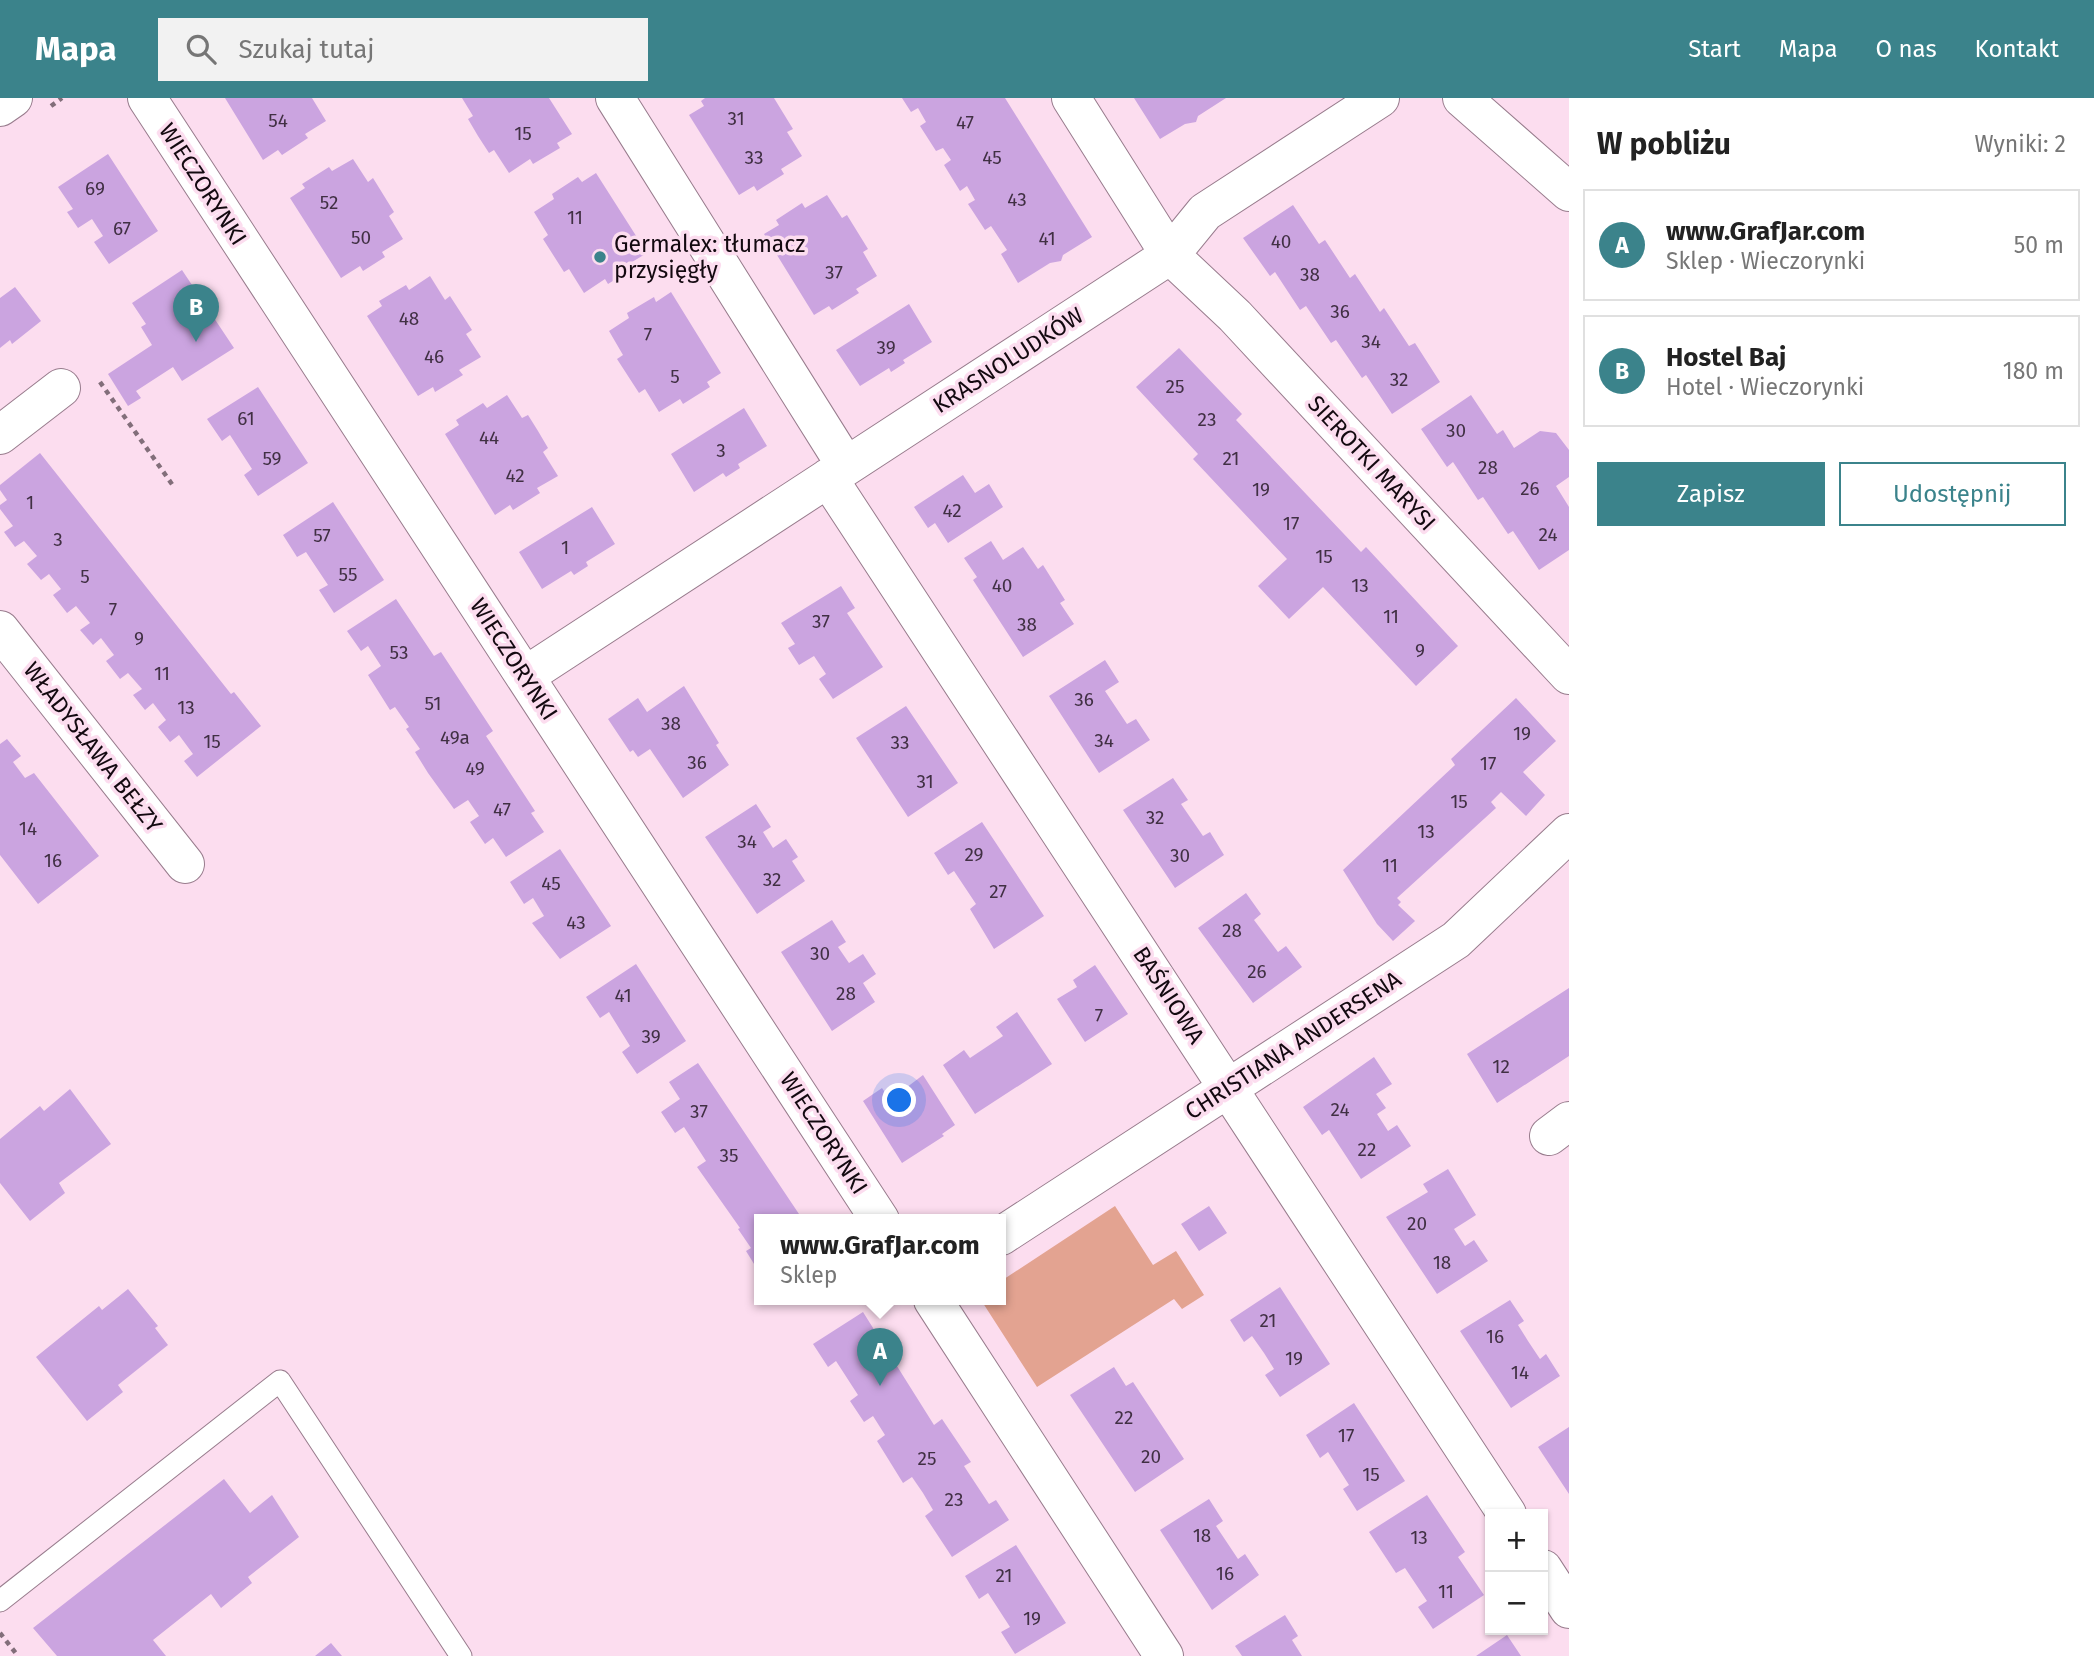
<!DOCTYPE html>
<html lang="pl">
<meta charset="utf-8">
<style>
body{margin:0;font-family:"Fira Sans",sans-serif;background:#f2f2f2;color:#222}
.controls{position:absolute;right:21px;bottom:21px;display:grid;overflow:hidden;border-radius:0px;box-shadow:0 2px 5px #0004}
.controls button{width:63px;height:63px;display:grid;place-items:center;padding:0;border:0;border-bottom:2px solid #e0e0e0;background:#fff;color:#222;font:35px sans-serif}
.you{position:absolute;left:900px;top:1003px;width:24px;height:24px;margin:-18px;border:5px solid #fff;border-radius:50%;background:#1a73e8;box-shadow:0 0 0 10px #1a73e833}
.badge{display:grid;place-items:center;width:46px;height:46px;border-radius:50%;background:#3b838b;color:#fff;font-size:23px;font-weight:700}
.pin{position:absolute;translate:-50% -58px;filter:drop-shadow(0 2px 4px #0008)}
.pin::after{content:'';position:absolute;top:37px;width:24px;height:21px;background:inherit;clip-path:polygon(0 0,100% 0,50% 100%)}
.popup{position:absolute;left:754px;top:1116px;width:252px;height:91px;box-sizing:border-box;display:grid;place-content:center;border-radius:0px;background:#fff;filter:drop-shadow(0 2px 5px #0005);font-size:23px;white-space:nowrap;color:#767676}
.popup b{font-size:26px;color:#222}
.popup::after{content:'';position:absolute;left:50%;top:100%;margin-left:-14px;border:14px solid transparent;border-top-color:#fff}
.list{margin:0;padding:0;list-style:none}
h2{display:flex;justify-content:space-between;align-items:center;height:91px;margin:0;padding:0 28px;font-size:30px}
h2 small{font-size:23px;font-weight:400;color:#767676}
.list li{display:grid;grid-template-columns:46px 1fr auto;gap:21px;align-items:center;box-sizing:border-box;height:112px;margin:0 14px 14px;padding:0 14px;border:2px solid #e0e0e0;border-radius:0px}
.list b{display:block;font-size:26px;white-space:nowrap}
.list p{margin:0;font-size:23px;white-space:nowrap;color:#767676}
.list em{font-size:23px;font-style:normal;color:#767676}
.actions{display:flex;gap:14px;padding:21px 28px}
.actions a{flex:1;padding:16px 0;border:2px solid #3b838b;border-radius:0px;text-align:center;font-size:24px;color:#3b838b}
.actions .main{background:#3b838b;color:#fff}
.icon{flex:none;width:38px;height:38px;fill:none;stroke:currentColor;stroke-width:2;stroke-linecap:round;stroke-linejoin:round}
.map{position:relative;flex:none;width:1569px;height:1558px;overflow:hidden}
header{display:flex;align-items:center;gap:42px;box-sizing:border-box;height:98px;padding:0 35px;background:#3b838b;color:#fff}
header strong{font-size:33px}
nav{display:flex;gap:38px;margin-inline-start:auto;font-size:24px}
.search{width:490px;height:63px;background:#f2f2f2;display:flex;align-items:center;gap:18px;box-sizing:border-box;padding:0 24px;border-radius:0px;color:#767676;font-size:26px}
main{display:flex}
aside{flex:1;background:#fff}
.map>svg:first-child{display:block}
.green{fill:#e3a391}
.building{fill:#cba4e0}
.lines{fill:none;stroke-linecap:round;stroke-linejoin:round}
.lane-casing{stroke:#987c8d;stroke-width:23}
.street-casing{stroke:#987c8d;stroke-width:40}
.path{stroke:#826e7a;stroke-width:4.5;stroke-dasharray:5 5;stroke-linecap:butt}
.lane{stroke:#fff;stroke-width:21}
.street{stroke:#fff;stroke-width:38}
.poi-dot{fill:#3b838b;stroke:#fcddef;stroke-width:2.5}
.labels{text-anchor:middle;stroke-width:7;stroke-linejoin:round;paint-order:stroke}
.number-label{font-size:19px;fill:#413044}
.street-label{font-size:23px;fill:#130910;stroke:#fcddef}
.poi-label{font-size:23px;fill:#130910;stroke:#fcddef;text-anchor:start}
</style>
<header>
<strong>Mapa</strong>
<div class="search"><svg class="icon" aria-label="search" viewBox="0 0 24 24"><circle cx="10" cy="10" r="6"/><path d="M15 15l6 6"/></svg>Szukaj tutaj</div>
<nav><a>Start</a><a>Mapa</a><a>O nas</a><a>Kontakt</a></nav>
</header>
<main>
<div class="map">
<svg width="1569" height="1558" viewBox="0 0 1569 1558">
<rect width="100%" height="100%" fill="#fcddef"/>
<path class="green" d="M1115 1108 1153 1167 1176 1153 1204 1197 1182 1211 1174 1201 1037 1289 981 1202H1001V1183Z"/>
<path class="building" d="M225 0H312L326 23 305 36 308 40 282 57 278 52 263 62Z
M462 0H549L572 36 557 45 560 50 533 66 530 61 509 75 494 52 489 55 478 38 468 21 473 18Z
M705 0H774L793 31 787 34 802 58 781 71 784 76 757 93 754 88 739 97 689 17 704 8 701 3Z
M902 0H1005L1092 139 1063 157 1061 163 1050 165 1018 185 1001 156 1007 152 991 128 985 132 968 106 975 102 967 88 960 93 944 67 951 62 943 50 936 53 920 28 926 24 918 10 911 14Z
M1134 0H1226L1198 18 1196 24 1185 26 1160 41Z
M108 56 158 133 109 166 94 144 103 138 92 121 78 130 67 114 73 111 58 89Z
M353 61 368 84 373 80 394 114 389 118 403 141 382 154 385 159 363 173 360 168 341 180 290 100 305 90 302 86 329 69 332 73Z
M596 75 647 155 632 164 635 169 608 186 605 181 584 195 569 171 564 174 543 141 548 137 534 114 554 101 552 96 578 79 582 84Z
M827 97 842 120 847 117 868 151 863 154 877 178 856 191 859 195 832 212 829 208 814 217 764 136 779 127 776 122 802 105 805 110Z
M1293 107 1319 146 1325 142 1350 180 1355 176 1380 214 1384 210 1409 248 1415 245 1440 284 1392 316 1366 277 1362 280 1336 242 1331 245 1306 208 1300 212 1275 174 1270 178 1243 140Z
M182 172 234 250 182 283 173 269 136 293 141 300 128 308 108 276 152 247 141 229 146 226 132 205Z
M430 178 445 202 450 198 472 232 466 236 481 259 459 272 463 277 435 294 433 289 418 298 367 218 382 208 379 203 406 187 409 192Z
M15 189 41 223 12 246 10 242 0 250V200Z
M671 194 721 275 707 284 710 289 683 306 680 301 659 314 645 291 639 295 617 261 623 257 609 233 629 220 627 215 654 199 656 204Z
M909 206 932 244 903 262 905 265 891 274 889 270 860 288 836 252Z
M1179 250 1242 316 1236 322 1361 454 1366 449 1458 548 1416 588 1323 489 1289 521 1258 488 1287 461 1193 361 1198 356 1136 289Z
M258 289 308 365 258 398 244 377 252 371 230 337 222 343 207 321Z
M507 297 522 320 528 317 538 333 548 350 543 354 558 378 537 390 540 395 513 412 510 407 495 417 445 336 459 327 456 322 483 305 487 310Z
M1471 297 1497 336 1503 332 1514 350 1540 333 1556 335 1569 352V379L1556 388 1569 409V452L1539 472 1513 433 1508 436 1483 399 1478 402 1453 364 1447 369 1421 331Z
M744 310 767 348 738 366 740 370 726 379 723 375 694 394 671 356Z
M40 355 231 596 234 594 261 628 197 679 184 663 193 656 179 637 170 644 158 629 166 622 153 605 145 612 133 597 142 591 128 575 120 581 106 563 114 557 101 540 93 547 80 532 90 525 76 508 67 515 53 497 61 491 49 476 41 482 27 466 37 458 24 443 15 449 4 434 13 428 0 411V407L7 402 0 392V387Z
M963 377 975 395 989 386 1003 409 948 445 935 425 928 430 914 409Z
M333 404 384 482 334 515 319 492 328 487 306 454 297 459 283 437Z
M592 409 615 446 586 464 588 468 574 477 571 473 542 491 519 454Z
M991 443 1003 462 1023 449 1038 471 1043 467 1065 502 1060 505 1074 526 1023 559 973 482 977 479 964 460Z
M841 488 855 510 847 515 883 569 833 601 819 581 826 576 814 558 799 567 788 550 795 546 781 525Z
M396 501 434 558 441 554 493 633 486 638 535 713 531 715 544 734 506 759 493 740 485 746 470 724 479 718 468 702 454 711 428 675 415 654 420 651 406 631 409 629 395 609 390 612 368 577 381 568 368 548 361 553 347 533Z
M1105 562 1119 584 1105 593 1127 626 1136 621 1150 642 1099 675 1049 598Z
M684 588 719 645 716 647 729 667 683 700 650 651 638 659 633 652 630 654 608 621 638 600 647 614Z
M1516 600 1556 643 1523 674 1545 697 1526 718 1501 694 1491 704 1496 710 1397 800 1401 804 1398 807 1415 823 1393 843 1377 826 1343 772 1455 667 1451 661Z
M906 608 958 685 908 719 856 640Z
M7 641 21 658 13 664 25 680 34 675 99 758 38 806 0 757V646Z
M1173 680 1188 702 1181 706 1203 738 1210 734 1224 757 1175 790 1123 712Z
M756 706 771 729 763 734 773 750 786 741 798 759 792 763 805 783 757 816 705 739Z
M982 724 1044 818 994 851 970 811 976 806 954 773 948 777 934 755Z
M560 751 611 828 560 861 532 825 544 818 533 800 524 806 510 784Z
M1246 795 1261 816 1254 822 1278 854 1286 848 1302 869 1253 905 1198 830Z
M832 822 846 844 838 849 849 865 863 856 876 876 863 885 875 904 832 933 781 854Z
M636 866 686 943 637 976 622 954 630 948 609 914 600 920 586 899Z
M1095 867 1128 916 1085 944 1057 901 1077 889 1073 882Z
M1569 890V958L1497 1005 1467 956Z
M1017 914 1052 966 975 1016 943 967 964 952 970 960 1003 938 996 929Z
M1374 959 1392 986 1376 996 1386 1010 1377 1016 1388 1033 1397 1027 1411 1048 1361 1081 1329 1032 1322 1037 1303 1009Z
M698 965 803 1122H759V1174L746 1153 751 1150 738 1131 740 1130 697 1069 706 1063 684 1029 675 1035 661 1014 680 1001 669 984Z
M923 977 955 1027 942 1036 944 1038 902 1065 863 1003 882 990 890 1002Z
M70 991 111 1046 59 1085 65 1095 30 1123 0 1085V1041L40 1008 44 1013Z
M1448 1071 1476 1117 1454 1131 1465 1148 1474 1142 1488 1163 1437 1196 1386 1119 1428 1094 1423 1086Z
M1209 1108 1227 1135 1199 1153 1181 1126Z
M1280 1189 1330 1266 1280 1299 1265 1277 1274 1271 1264 1255 1252 1238 1244 1244 1230 1222Z
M128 1191 158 1228 155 1230 168 1247 118 1287 123 1294 87 1323 36 1259 99 1208 102 1212Z
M1510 1202 1524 1223 1518 1227 1528 1243 1540 1261 1546 1256 1560 1278 1511 1310 1460 1233Z
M863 1214 934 1327 942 1321 971 1364 964 1368 989 1406 996 1402 1009 1422 952 1459 925 1418 933 1412 923 1395 912 1379 903 1385 877 1343 885 1337 873 1318 864 1324 850 1303 858 1297 836 1263 828 1269 813 1246Z
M1114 1269 1126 1288 1133 1284 1184 1361 1135 1394 1070 1297Z
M1354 1305 1405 1383 1357 1413 1343 1391 1349 1387 1328 1354 1320 1360 1306 1337Z
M1569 1329V1396L1538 1349Z
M224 1381 250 1415 272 1397 299 1439 248 1479 252 1485 221 1510 211 1496 153 1542 166 1558H57L33 1530Z
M1427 1397 1465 1454 1458 1459 1484 1497 1433 1531 1418 1509 1427 1503 1405 1470 1396 1475 1369 1434Z
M1209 1401 1223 1423 1216 1428 1238 1461 1245 1456 1259 1477 1212 1512 1160 1432Z
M1016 1447 1066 1525 1015 1556 1001 1534 1010 1529 988 1495 979 1501 965 1478Z
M1285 1517 1298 1538 1292 1542 1302 1558H1242L1235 1548Z
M1507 1537 1521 1558H1476Z
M331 1545 342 1558H315Z"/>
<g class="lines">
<defs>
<path id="lane" d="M0 1503 280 1283 461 1558"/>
<path id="street" d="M147 0 880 1122
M615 0 846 368
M1071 0 1170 157 1235 218 1569 577
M1462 0 1569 94
M0 9 13 0
M0 337 61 290
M828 380 1507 1416
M0 532 185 766
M525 578 1170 157 1205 114 1380 0
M1549 1038 1569 1023
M1001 1138 1456 842 1569 735
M933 1202 1164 1558
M1543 1471 1569 1511"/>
</defs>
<use href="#lane" class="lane-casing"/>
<use href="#street" class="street-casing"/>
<path class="path" d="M51 8 62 0
M100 284 174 389
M0 1535 18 1558"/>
<use href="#lane" class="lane"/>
<use href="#street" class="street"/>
</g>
<circle class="poi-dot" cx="600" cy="159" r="7"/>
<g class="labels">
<g class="number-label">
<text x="736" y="27">31</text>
<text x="278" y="29">54</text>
<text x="965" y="31">47</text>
<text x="523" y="42">15</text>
<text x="754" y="66">33</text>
<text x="992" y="66">45</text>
<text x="95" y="97">69</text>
<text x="1017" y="108">43</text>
<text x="329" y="111">52</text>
<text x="575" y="126">11</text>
<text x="122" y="137">67</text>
<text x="361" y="146">50</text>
<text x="1047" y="147">41</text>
<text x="1281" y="150">40</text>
<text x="834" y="181">37</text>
<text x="1310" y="183">38</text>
<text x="1340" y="220">36</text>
<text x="409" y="227">48</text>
<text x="648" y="243">7</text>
<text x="1371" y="250">34</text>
<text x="886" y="256">39</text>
<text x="434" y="265">46</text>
<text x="675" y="285">5</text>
<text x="1399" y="288">32</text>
<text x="1175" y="295">25</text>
<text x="246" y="327">61</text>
<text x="1207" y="328">23</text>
<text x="1456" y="339">30</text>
<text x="489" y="346">44</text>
<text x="721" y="359">3</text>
<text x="272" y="367">59</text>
<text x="1231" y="367">21</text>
<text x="1488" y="376">28</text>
<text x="515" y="384">42</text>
<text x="1530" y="397">26</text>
<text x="1261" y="398">19</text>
<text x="30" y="411">1</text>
<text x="952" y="419">42</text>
<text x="1291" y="432">17</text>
<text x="1548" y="443">24</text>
<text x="322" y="444">57</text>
<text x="58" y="448">3</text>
<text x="565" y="456">1</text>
<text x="1324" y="465">15</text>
<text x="348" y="483">55</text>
<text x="85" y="485">5</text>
<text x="1002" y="494">40</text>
<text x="1360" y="494">13</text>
<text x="113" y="518">7</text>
<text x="1391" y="525">11</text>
<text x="821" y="530">37</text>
<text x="1027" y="533">38</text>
<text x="139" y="547">9</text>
<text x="1420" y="559">9</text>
<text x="399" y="561">53</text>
<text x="162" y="582">11</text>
<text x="1084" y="608">36</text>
<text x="433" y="612">51</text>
<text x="186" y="616">13</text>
<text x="671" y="632">38</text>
<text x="1522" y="642">19</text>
<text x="455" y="646">49a</text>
<text x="1104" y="649">34</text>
<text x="212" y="650">15</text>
<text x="900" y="651">33</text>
<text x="697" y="671">36</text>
<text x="1488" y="672">17</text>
<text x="475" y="677">49</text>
<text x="925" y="690">31</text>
<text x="1459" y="710">15</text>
<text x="502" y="718">47</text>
<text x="1155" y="726">32</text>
<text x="28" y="737">14</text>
<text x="1426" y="740">13</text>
<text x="747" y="750">34</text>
<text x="974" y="763">29</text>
<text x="1180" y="764">30</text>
<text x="53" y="769">16</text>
<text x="1390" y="774">11</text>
<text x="772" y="788">32</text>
<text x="551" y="792">45</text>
<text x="998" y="800">27</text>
<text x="576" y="831">43</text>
<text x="1232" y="839">28</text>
<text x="820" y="862">30</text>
<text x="1257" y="880">26</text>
<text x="846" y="902">28</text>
<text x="623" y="904">41</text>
<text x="1099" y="924">7</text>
<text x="651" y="945">39</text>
<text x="1501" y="975">12</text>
<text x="1340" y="1018">24</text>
<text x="699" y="1020">37</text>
<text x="1367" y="1058">22</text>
<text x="729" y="1064">35</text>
<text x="1417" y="1132">20</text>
<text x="1442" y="1171">18</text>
<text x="1268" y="1229">21</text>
<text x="1495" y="1245">16</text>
<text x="1294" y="1267">19</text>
<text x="1520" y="1281">14</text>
<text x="1124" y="1326">22</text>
<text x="1346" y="1344">17</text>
<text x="1151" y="1365">20</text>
<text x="927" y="1367">25</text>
<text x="1371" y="1383">15</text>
<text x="954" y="1408">23</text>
<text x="1202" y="1444">18</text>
<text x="1419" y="1446">13</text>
<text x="1225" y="1482">16</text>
<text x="1004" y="1484">21</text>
<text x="1446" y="1500">11</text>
<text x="1032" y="1527">19</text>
</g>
<g class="street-label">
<text transform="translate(203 86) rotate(57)" y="8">WIECZORYNKI</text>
<text transform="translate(1008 262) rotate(-33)" y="8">KRASNOLUDKÓW</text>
<text transform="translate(1372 365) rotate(47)" y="8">SIEROTKI MARYSI</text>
<text transform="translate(514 561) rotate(57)" y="8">WIECZORYNKI</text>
<text transform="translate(93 649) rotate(52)" y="8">WŁADYSŁAWA BEŁZY</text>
<text transform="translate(1169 897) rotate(57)" y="8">BAŚNIOWA</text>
<text transform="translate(1293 947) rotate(-33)" y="8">CHRISTIANA ANDERSENA</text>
<text transform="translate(824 1035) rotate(57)" y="8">WIECZORYNKI</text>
</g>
<g class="poi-label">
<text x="614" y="154">Germalex: tłumacz<tspan x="614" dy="26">przysięgły</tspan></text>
</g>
</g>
</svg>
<div class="controls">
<button>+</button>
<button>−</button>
</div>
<div class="you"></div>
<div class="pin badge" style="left:880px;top:1288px">A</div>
<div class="popup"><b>www.GrafJar.com</b>Sklep</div>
<div class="pin badge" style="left:196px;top:244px">B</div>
</div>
<aside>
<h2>W pobliżu<small>Wyniki: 2</small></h2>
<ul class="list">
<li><span class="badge">A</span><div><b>www.GrafJar.com</b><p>Sklep · Wieczorynki</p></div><em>50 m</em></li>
<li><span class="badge">B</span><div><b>Hostel Baj</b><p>Hotel · Wieczorynki</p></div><em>180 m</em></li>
</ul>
<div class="actions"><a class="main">Zapisz</a><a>Udostępnij</a></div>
</aside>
</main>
